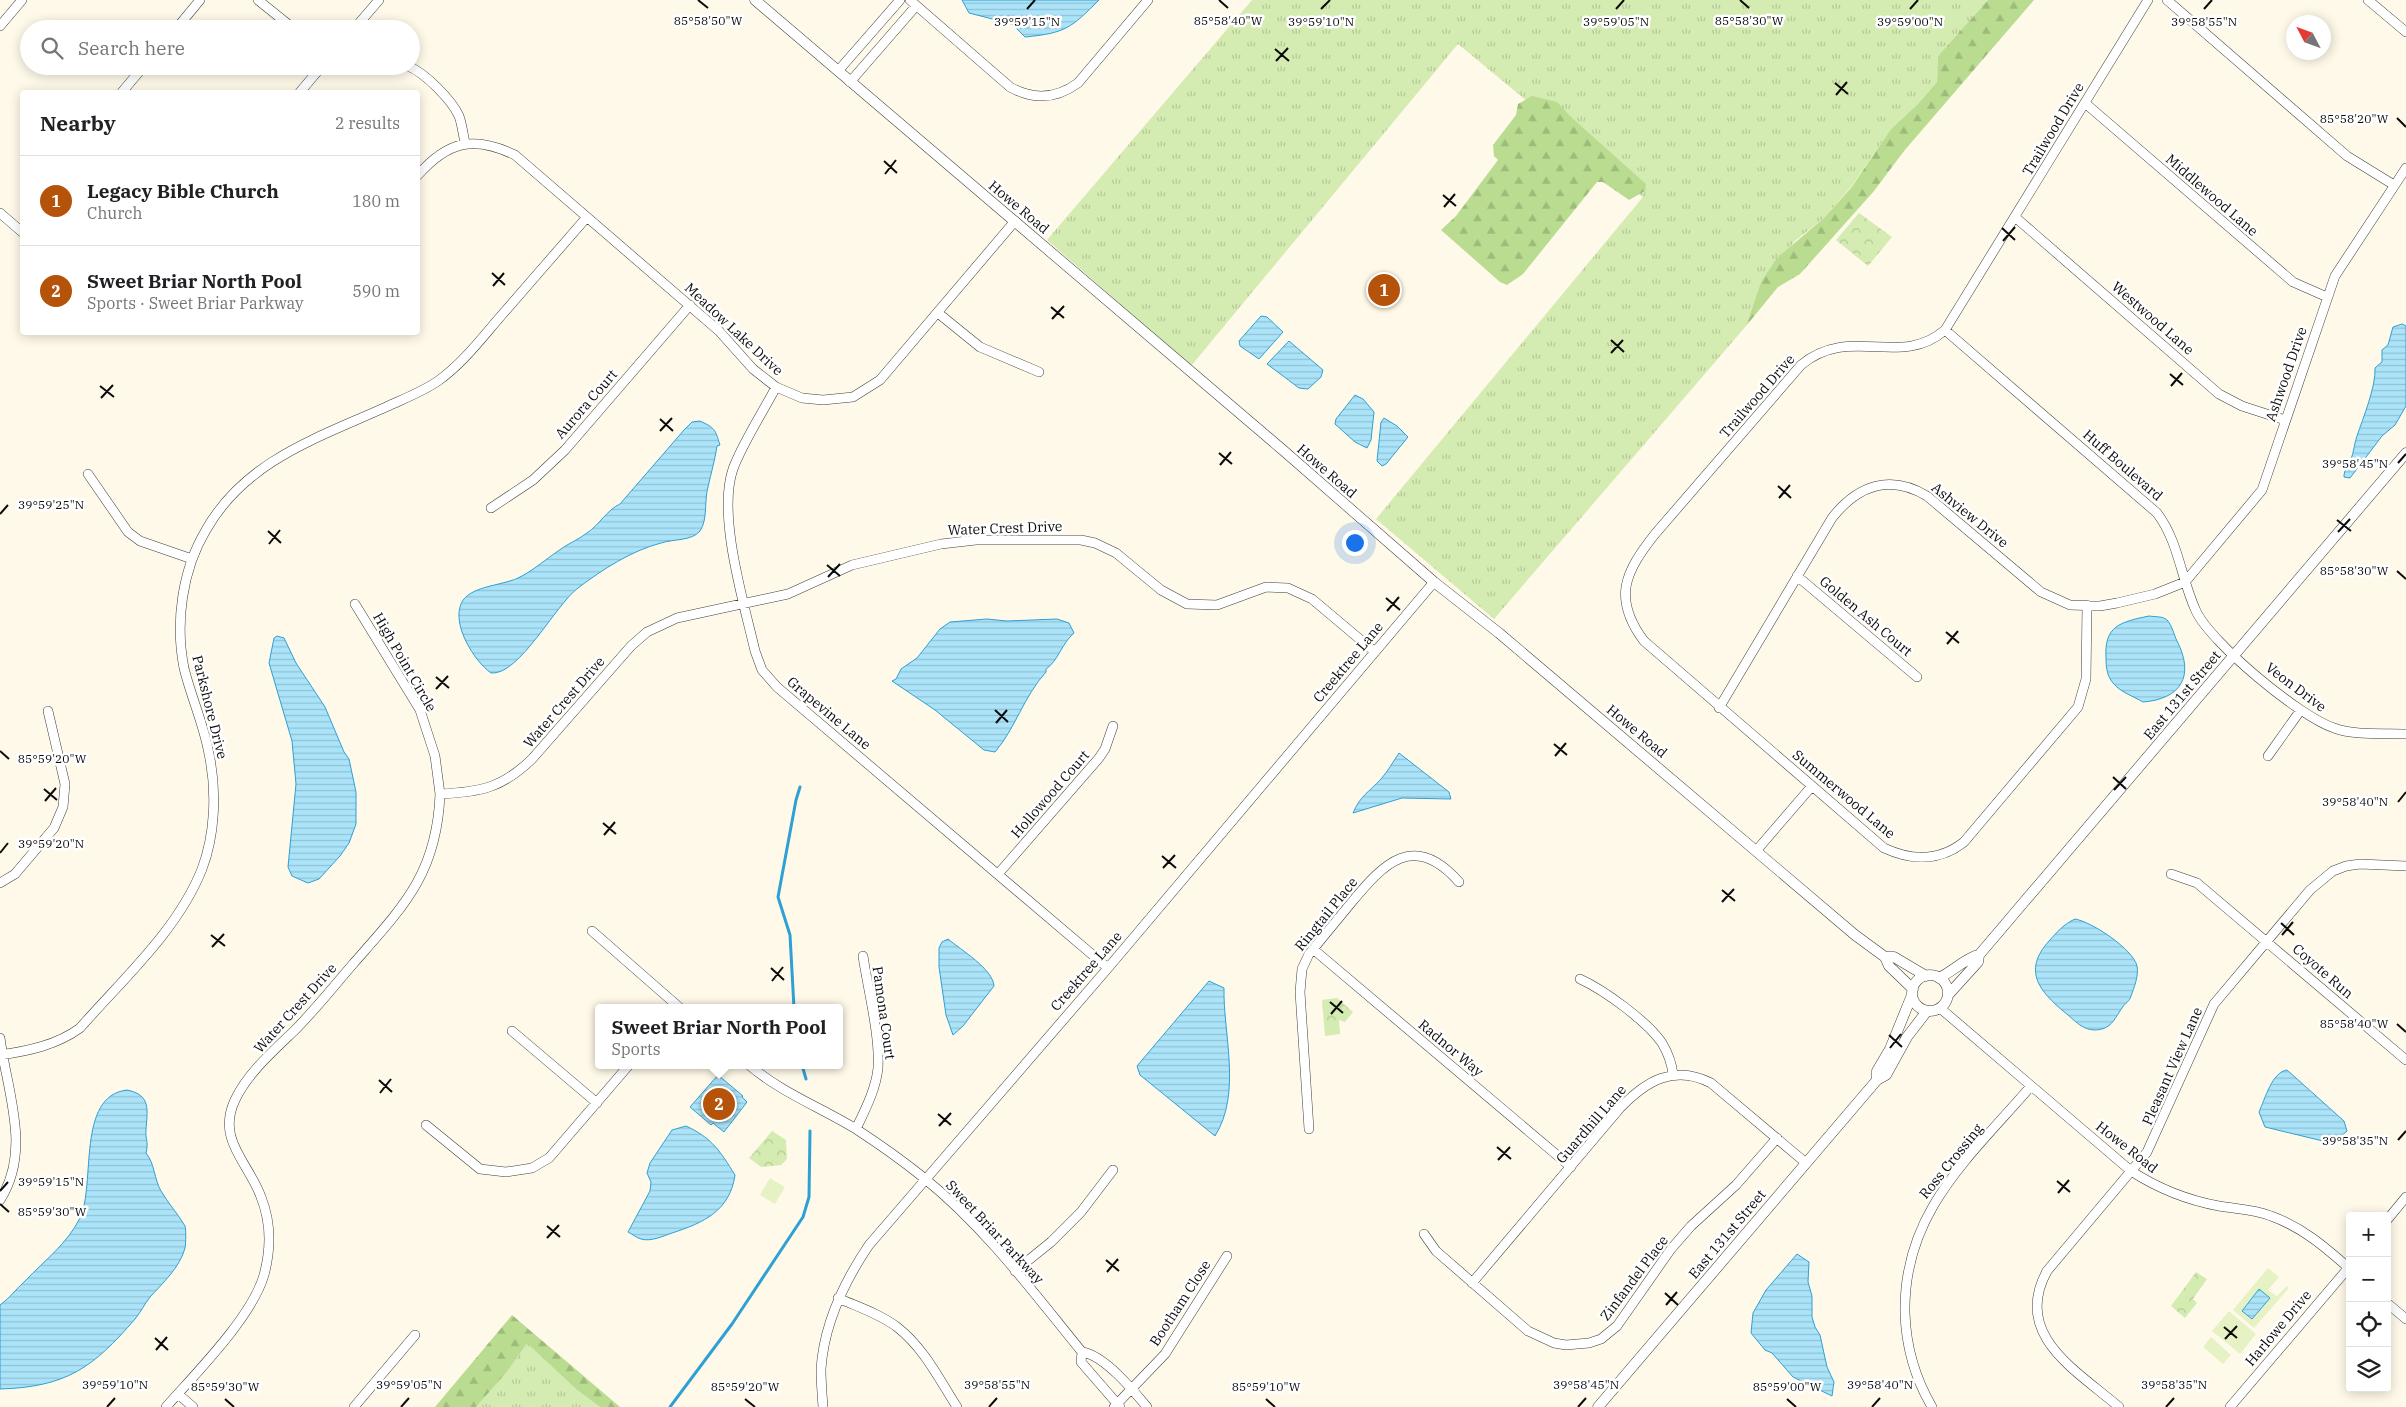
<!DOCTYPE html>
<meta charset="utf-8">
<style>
body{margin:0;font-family:"IBM Plex Serif",serif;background:#f6f6f6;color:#202124}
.controls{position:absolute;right:15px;bottom:15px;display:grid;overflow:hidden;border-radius:5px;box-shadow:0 2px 12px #0003}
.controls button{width:45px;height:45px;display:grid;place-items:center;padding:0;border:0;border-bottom:1px solid #e0e0e0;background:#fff;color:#202124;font:25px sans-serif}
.compass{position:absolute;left:2286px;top:15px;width:45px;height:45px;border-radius:50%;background:#fff;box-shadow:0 2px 12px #0003;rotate:311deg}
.you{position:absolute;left:1354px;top:542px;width:18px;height:18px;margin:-12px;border:4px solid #fff;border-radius:50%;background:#1a73e8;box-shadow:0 0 0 8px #1a73e833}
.badge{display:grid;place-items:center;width:32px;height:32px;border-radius:50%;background:#b45309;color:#fff;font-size:16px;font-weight:700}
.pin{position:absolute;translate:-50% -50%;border:2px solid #fff;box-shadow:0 1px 5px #0006}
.popup{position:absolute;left:595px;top:1004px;width:248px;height:65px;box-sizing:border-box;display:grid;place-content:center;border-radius:5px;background:#fff;filter:drop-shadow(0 1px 4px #0005);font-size:16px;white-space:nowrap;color:#757577}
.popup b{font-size:19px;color:#202124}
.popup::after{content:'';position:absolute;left:50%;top:100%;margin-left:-10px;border:10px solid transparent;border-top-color:#fff}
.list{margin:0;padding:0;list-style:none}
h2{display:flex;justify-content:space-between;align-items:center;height:65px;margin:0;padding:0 20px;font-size:21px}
h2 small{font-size:16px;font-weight:400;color:#757577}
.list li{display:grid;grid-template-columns:32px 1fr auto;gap:15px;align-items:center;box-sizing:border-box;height:90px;padding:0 20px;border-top:1px solid #e0e0e0}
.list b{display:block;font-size:19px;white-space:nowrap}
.list p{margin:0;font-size:16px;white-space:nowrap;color:#757577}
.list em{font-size:16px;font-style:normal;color:#757577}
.icon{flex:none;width:28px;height:28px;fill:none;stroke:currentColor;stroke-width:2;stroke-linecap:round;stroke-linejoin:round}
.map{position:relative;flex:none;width:2406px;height:1407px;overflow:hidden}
.search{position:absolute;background:#fff;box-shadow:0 2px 12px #0003;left:20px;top:20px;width:400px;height:55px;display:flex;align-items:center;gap:12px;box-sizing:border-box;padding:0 18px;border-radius:28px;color:#757577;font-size:19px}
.panel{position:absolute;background:#fff;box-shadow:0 2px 12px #0003;left:20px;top:90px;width:400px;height:245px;border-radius:5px}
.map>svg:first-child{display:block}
.grass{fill:url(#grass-tufts)}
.forest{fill:url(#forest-firs)}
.park{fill:url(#park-crowns)}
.pitch{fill:#e6f2c4}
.water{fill:url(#water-rules);stroke:#2ea0d4}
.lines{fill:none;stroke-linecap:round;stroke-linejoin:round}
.stream{stroke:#2ea0d4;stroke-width:3}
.minor-casing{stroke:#3e3e3e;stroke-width:10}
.tertiary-casing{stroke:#3e3e3e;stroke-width:11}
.minor{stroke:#fff;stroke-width:9}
.tertiary{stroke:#fff;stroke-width:10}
.ticks{fill:none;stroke:#0b0b0b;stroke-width:2}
.labels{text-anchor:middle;stroke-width:5;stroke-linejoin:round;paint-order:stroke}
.street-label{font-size:14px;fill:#0b0b0b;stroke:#fff}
.ticks-label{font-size:12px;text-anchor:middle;fill:#0b0b0b;stroke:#fff;stroke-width:5;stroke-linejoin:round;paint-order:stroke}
</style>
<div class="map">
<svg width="2406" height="1407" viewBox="0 0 2406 1407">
<defs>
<pattern id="grass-tufts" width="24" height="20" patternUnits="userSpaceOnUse" patternTransform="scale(1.25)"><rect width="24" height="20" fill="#d4ebb1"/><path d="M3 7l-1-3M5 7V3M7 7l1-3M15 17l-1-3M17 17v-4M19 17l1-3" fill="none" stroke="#b5c897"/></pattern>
<pattern id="forest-firs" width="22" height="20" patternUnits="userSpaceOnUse" patternTransform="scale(1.25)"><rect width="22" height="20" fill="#b9dc90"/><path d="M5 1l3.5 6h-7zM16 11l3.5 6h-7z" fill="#9ebb7b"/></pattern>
<pattern id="park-crowns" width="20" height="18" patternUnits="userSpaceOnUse" patternTransform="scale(1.25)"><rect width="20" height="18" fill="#d4ebb1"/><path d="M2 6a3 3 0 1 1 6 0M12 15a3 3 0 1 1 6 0" fill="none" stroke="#b5c897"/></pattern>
<pattern id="water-rules" width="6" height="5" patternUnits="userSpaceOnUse" patternTransform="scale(1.25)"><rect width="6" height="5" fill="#abe3f9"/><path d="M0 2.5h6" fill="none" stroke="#92c1d4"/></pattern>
</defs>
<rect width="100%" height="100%" fill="#fff9e9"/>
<path class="grass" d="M1252 0H1988L1938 56 1937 82 1918 104 1891 129 1851 187 1824 218 1795 241 1761 282 1746 326 1494 619 1376 519 1643 197 1458 44 1191 366 1047 240Z
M527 1342 577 1390 600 1407H476L506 1373Z"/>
<path class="forest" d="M1988 0H2034L1904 151 1874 191 1800 274 1778 287 1746 326 1761 282 1777 258 1824 218 1851 188 1891 129 1918 104 1937 82 1938 56Z
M1532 96 1557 102 1572 118 1646 184 1645 191 1629 200 1603 182H1597L1523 274 1507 285 1500 282 1441 230 1456 216 1498 160 1494 156 1493 145 1516 115 1518 104Z
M512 1315 620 1407H600L577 1390 527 1343 506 1373 476 1407H435Z"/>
<path class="park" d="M1859 213 1892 237 1868 266 1836 240Z
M1337 998 1353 1012 1345 1022 1339 1020 1340 1034 1325 1036 1322 1000Z
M772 1131 786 1140 787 1159 781 1165 761 1167 749 1158Z
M2196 1272 2207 1279 2193 1299 2197 1303 2185 1318 2171 1306Z"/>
<path class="pitch" d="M770 1178 785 1187 775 1204 760 1195Z
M2268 1268 2279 1277 2268 1290 2277 1296 2287 1286 2289 1288 2254 1328 2233 1310Z
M2229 1311 2256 1334 2240 1354 2212 1331Z
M2211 1337 2231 1355 2223 1364 2203 1347Z"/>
<path class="water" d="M962 0H1099C1071 28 1066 33 1025 37L1012 24 969 13Z
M1261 316 1267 317 1283 332 1259 359 1240 346 1239 341Z
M2402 324 2406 326V406L2395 425 2382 436 2350 478 2344 477C2344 469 2348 466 2351 459 2354 452 2354 444 2357 436 2363 418 2376 387 2375 368L2382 362V350L2388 345 2393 327Z
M1289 341 1323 370 1321 377 1308 389 1299 388 1267 364Z
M1355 395 1363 399 1374 412 1371 440 1367 448 1355 442 1335 424 1336 419Z
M1384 418 1397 426 1408 437 1386 464 1382 466 1377 461 1381 422Z
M700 421C715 428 715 429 720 445L717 446C715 460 711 473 708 487 704 501 708 519 700 531 692 541 673 539 661 543 631 551 603 569 578 588 556 604 519 676 491 673 474 661 452 625 461 604 468 586 501 586 518 578 531 572 545 560 558 551 567 544 578 540 587 533 599 525 607 510 620 504L684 430 692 422Z
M2149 616C2155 617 2163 616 2167 620 2172 625 2174 635 2177 641 2195 676 2181 699 2143 702 2133 696 2120 692 2113 683 2107 676 2106 667 2106 658 2104 626 2120 622 2149 616Z
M987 619 1007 621 1057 619 1069 623 1074 633C1062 643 1058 661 1046 669V672C1024 696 1015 729 995 752L984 750 935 710 892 681 896 679 901 669 917 658 940 629 950 622Z
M277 636 284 638 296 663 325 707 344 752 349 759 356 792V824L349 843 340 856 319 879 308 883 292 876 288 867 296 784 292 741 269 663 274 638Z
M1399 753 1449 792 1451 799 1402 798 1353 813C1360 796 1369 792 1381 779 1388 771 1393 762 1399 753Z
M2075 919C2092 922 2133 949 2137 966 2139 975 2134 988 2131 996 2130 1001 2125 1003 2122 1008 2116 1016 2113 1026 2102 1029 2087 1033 2078 1024 2068 1015 2041 993 2021 972 2049 941 2057 932 2064 924 2075 919Z
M948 939C961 950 993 969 994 986L963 1026 953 1035 946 1015 939 967V948L942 942Z
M1209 981 1224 988C1223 1034 1242 1093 1215 1136L1140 1075 1137 1066Z
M2287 1070 2344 1121 2347 1131C2339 1138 2334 1142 2323 1141L2265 1127 2259 1112C2265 1099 2272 1072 2287 1070Z
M718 1075 743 1096 742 1097 747 1102 724 1132 713 1123 711 1125 690 1107Z
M127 1090C152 1095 147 1111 146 1130 145 1139 149 1141 146 1153 155 1164 154 1179 161 1191 168 1203 178 1214 185 1226 186 1229 186 1243 185 1248 180 1267 163 1283 150 1297 145 1303 141 1312 135 1319 93 1368 66 1387 0 1389V1305C10 1298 16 1289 25 1281 45 1260 67 1244 80 1218 96 1184 76 1096 127 1090Z
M686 1126C712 1138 720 1151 735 1175 730 1211 703 1223 672 1233 663 1236 651 1242 641 1239 637 1238 632 1234 628 1232L650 1191 651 1182 647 1173 650 1163 672 1130Z
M1797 1254 1809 1262 1808 1282 1812 1296V1317L1815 1327 1820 1335 1827 1367 1834 1382 1832 1396 1793 1377 1772 1353 1765 1350 1751 1333 1753 1313 1766 1290Z
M2259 1289 2270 1298 2252 1319 2242 1311Z"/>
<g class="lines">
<path class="stream" d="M794 1008 790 935 778 897 796 800 800 787
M802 1065 806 1079
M670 1407 732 1324 803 1217 809 1197 810 1131"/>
<defs>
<path id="minor" d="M258 0 294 29
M910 0 1010 87C1033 100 1056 99 1078 83L1148 0
M2167 0 2347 156 2394 185
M2368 0 2406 32
M0 26 22 0
M176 29 200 0
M354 29 379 0
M408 66C425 73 451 99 459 116 462 124 463 134 465 143
M838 71 900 0
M850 82 916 6
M122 92 144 66
M300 92 322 66
M2085 103 2293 282 2327 297
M418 175C448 141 474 135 515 155L719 331 753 369 776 387 802 398 823 400 853 397 880 380 1015 221
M0 213 22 232
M2015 217 2219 394 2242 406 2285 420
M938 313 980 347 1039 372
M1945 330 2157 513C2179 542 2181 579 2196 611 2211 643 2300 717 2334 728 2356 736 2383 733 2406 734
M776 387C763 412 742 444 733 469 717 515 744 603 755 651L762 670 777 687 1108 968
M88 474 128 532 140 541 192 559
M491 508 533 480 565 450 690 305
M1797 576 1917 677
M355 604 420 710 435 756 440 794
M2087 605 2086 679 2078 707 1964 842C1940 861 1912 861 1884 848L1644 641C1612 598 1625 572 1655 534L1801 365C1850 324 1900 369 1945 330L2148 0
M1719 708 1832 518C1858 485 1890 474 1927 496L2041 592 2070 605 2100 606 2117 603 2155 594 2185 582 2262 490 2335 276 2406 168
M2268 756 2300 711
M1756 851 1812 786
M998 874 1099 758 1105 749 1113 726
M2171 874 2197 883 2406 1060
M0 883 15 874 54 828 63 807 65 784 48 711
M592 931 680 1008
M1313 949 1571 1167
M1580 979C1604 990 1647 1021 1662 1043 1668 1053 1672 1064 1673 1075
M1940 1008 2131 1171C2159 1189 2186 1200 2219 1206 2236 1209 2254 1209 2271 1216 2302 1227 2325 1247 2350 1269
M512 1031 597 1103
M0 1038C7 1092 32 1150 0 1200
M0 1055C28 1051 57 1045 80 1028 122 980 178 930 202 869 215 835 217 791 209 754 204 725 191 697 184 668 175 623 182 570 206 530 245 461 317 438 386 407 403 399 422 392 438 381 462 364 481 339 500 317 529 284 558 250 587 217
M749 1065C782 1093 820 1107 856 1129 879 1144 903 1161 924 1178 985 1227 1033 1292 1082 1352 1104 1355 1133 1390 1147 1407
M426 1125 480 1169 506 1172 532 1168 549 1158 629 1065
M856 1129C865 1110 876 1089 878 1068 880 1035 868 990 863 956
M1309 1129 1300 992 1302 969 1309 954C1323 937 1337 920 1351 903 1384 863 1414 831 1459 882
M2387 1220 2406 1197
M1424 1234 1436 1251 1528 1331 1554 1343 1566 1345 1589 1343 1601 1339 1617 1326 1671 1249 1691 1226 1736 1185 1777 1138
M1015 1271 1051 1242 1081 1212 1113 1170
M1472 1283 1620 1108C1646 1081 1674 1064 1711 1083L1806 1163
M838 1298C858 1307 880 1314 897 1327 924 1348 939 1379 957 1407
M2387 1303 2406 1319
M1082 1352 1081 1362 1120 1407
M178 1394 193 1407
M166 1407C196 1373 252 1317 264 1275 271 1249 271 1222 261 1197 249 1163 216 1140 235 1100 247 1074 273 1051 294 1031 315 1010 334 986 353 964 403 907 437 874 440 794 481 792 502 788 532 759L631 646 647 632 677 618 788 594 852 565 941 544 976 540H1081L1095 543 1116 553 1161 590 1187 604 1217 605 1266 587 1288 588 1312 599 1375 652
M354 1407 415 1335
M823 1407C822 1394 821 1381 821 1369 824 1323 844 1282 869 1245L1108 968 1434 582
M1114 1407 1165 1354 1227 1256
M1932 1407C1915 1378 1906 1346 1905 1313 1903 1212 1970 1157 2031 1086
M2119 1407C2076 1370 2012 1335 2047 1271L2147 1152 2214 1004 2310 890 2333 871 2346 866 2360 864 2406 866
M2230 1407 2350 1266"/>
<path id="tertiary" d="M755 0 1284 451 1434 582 1499 633 1855 935 1885 957 1889 966 1913 989
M1885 957H1894L1926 976
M1912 993a18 18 0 1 1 36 0a18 18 0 1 1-36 0Z
M1939 978C1952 972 1967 957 1979 955
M1948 995 1978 962 1979 955 2406 453
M1877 1080V1071L1890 1049 1912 995
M1598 1407 1877 1080 1886 1075 1907 1037 1927 1011"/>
</defs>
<use href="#minor" class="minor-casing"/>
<use href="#tertiary" class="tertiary-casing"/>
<use href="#minor" class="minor"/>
<use href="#tertiary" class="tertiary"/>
</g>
<path class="ticks" d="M698 0 708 8M1219 0 1228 8M1740 0 1749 8M1027 9 1035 0M1321 9 1330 0M1616 9 1624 0M1910 9 1918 0M2204 9 2212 0M1275 49 1289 61M1276 61 1288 48M1835 83 1848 94M1836 95 1847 82M2397 118 2406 127M884 161 897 173M885 174 896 160M1443 195 1456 206M1444 207 1455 194M2002 228 2015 240M2003 241 2015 227M492 273 505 285M493 286 504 273M1051 307 1064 318M1052 319 1064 306M1611 340 1624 352M1611 353 1623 340M2170 374 2183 385M100 386 114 397M2171 386 2182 373M101 398 113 385M660 419 673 431M660 431 672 418M1219 453 1232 464M2398 463 2406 454M1220 465 1231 452M1778 486 1791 498M1779 498 1790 485M0 514 8 505M2337 520 2351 531M268 531 281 543M2338 532 2350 519M269 544 280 530M827 565 840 576M2397 571 2406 579M828 577 840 564M1386 598 1400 610M1387 611 1399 597M1946 632 1959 643M1947 644 1958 631M436 677 449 688M436 689 448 676M995 710 1008 722M996 723 1007 710M1554 744 1567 755M0 751 9 759M1555 756 1566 743M2113 777 2126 789M44 789 57 800M2114 790 2126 777M45 801 56 788M2398 802 2406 792M603 823 616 834M604 835 615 822M0 853 8 843M1162 856 1176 868M1163 868 1175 855M1722 890 1735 901M1722 902 1734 889M2281 923 2294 935M211 935 225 946M2282 935 2293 922M212 947 224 934M771 968 784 980M772 981 783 967M1330 1002 1343 1013M1331 1014 1342 1001M2397 1024 2406 1032M1889 1035 1902 1047M1890 1048 1901 1034M379 1080 392 1092M380 1093 391 1079M938 1114 951 1125M939 1126 951 1113M2398 1140 2406 1131M1497 1147 1511 1159M1498 1160 1510 1147M2057 1181 2070 1192M0 1191 8 1182M2058 1193 2069 1180M0 1204 9 1212M547 1226 560 1237M547 1238 559 1225M1106 1260 1119 1271M1107 1272 1118 1259M1665 1293 1678 1305M1666 1305 1677 1292M2224 1327 2237 1338M155 1338 168 1350M2225 1339 2237 1326M156 1350 167 1337M225 1399 234 1407M745 1399 755 1407M1266 1399 1275 1407M1787 1399 1796 1407M107 1407 115 1398M401 1407 409 1398M989 1407 997 1398M1578 1407 1586 1398M1872 1407 1880 1398M2166 1407 2174 1398"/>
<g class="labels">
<g class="street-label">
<text transform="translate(2053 129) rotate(-59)" y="5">Trailwood Drive</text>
<text transform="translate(2212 195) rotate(41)" y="5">Middlewood Lane</text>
<text transform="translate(1019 207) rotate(40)" y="5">Howe Road</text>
<text transform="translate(2153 318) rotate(41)" y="5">Westwood Lane</text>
<text transform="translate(734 329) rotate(43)" y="5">Meadow Lake Drive</text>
<text transform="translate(2286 374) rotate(-71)" y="5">Ashwood Drive</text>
<text transform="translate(1757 396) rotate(-49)" y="5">Trailwood Drive</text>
<text transform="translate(586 404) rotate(-49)" y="5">Aurora Court</text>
<text transform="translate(2123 465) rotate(41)" y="5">Huff Boulevard</text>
<text transform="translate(1327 471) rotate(41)" y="5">Howe Road</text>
<text transform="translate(1970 515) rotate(39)" y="5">Ashview Drive</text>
<text transform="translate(1005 528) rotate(-2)" y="5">Water Crest Drive</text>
<text transform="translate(1866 616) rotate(40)" y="5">Golden Ash Court</text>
<text transform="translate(405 662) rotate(60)" y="5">High Point Circle</text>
<text transform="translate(1348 662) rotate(-50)" y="5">Creektree Lane</text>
<text transform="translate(2296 687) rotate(37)" y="5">Veon Drive</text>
<text transform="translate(2182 695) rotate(-50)" y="5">East 131st Street</text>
<text transform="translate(564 702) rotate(-49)" y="5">Water Crest Drive</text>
<text transform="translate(210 707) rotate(76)" y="5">Parkshore Drive</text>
<text transform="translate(829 713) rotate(40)" y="5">Grapevine Lane</text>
<text transform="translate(1637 731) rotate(40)" y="5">Howe Road</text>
<text transform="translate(1050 794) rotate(-49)" y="5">Hollowood Court</text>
<text transform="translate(1844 794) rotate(40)" y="5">Summerwood Lane</text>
<text transform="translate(1326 914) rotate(-51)" y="5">Ringtail Place</text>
<text transform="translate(1086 971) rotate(-49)" y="5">Creektree Lane</text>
<text transform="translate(2323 971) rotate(41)" y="5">Coyote Run</text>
<text transform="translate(295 1008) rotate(-48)" y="5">Water Crest Drive</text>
<text transform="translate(884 1013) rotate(82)" y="5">Pamona Court</text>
<text transform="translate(1451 1048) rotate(40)" y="5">Radnor Way</text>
<text transform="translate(2172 1066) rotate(-66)" y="5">Pleasant View Lane</text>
<text transform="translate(1591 1124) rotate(-49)" y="5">Guardhill Lane</text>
<text transform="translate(2127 1147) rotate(38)" y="5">Howe Road</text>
<text transform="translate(1951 1161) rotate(-51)" y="5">Ross Crossing</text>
<text transform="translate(995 1232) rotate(47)" y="5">Sweet Briar Parkway</text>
<text transform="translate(1727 1234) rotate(-50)" y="5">East 131st Street</text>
<text transform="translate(1634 1278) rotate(-53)" y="5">Zinfandel Place</text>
<text transform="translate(1180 1303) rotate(-57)" y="5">Bootham Close</text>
<text transform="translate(2278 1328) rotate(-50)" y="5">Harlowe Drive</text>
</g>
</g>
<g class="ticks-label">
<text x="708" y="25">85°58'50"W</text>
<text x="1749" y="25">85°58'30"W</text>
<text x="1228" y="25">85°58'40"W</text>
<text x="1027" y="26">39°59'15"N</text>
<text x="1321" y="26">39°59'10"N</text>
<text x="1616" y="26">39°59'05"N</text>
<text x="1910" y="26">39°59'00"N</text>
<text x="2204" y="26">39°58'55"N</text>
<text x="2354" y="123">85°58'20"W</text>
<text x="2355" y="468">39°58'45"N</text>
<text x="51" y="509">39°59'25"N</text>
<text x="2354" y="575">85°58'30"W</text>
<text x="52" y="763">85°59'20"W</text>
<text x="2355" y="806">39°58'40"N</text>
<text x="51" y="848">39°59'20"N</text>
<text x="2354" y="1028">85°58'40"W</text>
<text x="2355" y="1145">39°58'35"N</text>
<text x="51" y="1186">39°59'15"N</text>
<text x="52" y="1216">85°59'30"W</text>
<text x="115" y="1389">39°59'10"N</text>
<text x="409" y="1389">39°59'05"N</text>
<text x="997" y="1389">39°58'55"N</text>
<text x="1586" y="1389">39°58'45"N</text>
<text x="1880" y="1389">39°58'40"N</text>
<text x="2174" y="1389">39°58'35"N</text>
<text x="225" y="1391">85°59'30"W</text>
<text x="745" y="1391">85°59'20"W</text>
<text x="1266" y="1391">85°59'10"W</text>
<text x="1787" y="1391">85°59'00"W</text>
</g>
</svg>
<div class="controls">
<button>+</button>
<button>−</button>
<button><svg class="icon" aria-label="locate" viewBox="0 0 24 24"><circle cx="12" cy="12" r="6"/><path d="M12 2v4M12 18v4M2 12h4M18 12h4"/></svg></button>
<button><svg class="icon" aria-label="layers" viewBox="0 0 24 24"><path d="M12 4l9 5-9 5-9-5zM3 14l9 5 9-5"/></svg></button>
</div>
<svg class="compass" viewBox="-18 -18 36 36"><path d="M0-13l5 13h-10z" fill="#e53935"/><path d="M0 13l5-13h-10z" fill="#757577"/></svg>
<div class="you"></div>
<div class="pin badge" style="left:1384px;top:290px">1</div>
<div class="pin badge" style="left:719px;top:1104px">2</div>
<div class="popup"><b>Sweet Briar North Pool</b>Sports</div>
<div class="search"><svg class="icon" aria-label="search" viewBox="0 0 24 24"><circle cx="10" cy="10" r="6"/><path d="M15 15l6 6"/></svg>Search here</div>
<section class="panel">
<h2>Nearby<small>2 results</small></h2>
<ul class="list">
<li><span class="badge">1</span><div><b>Legacy Bible Church</b><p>Church</p></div><em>180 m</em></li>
<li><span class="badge">2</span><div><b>Sweet Briar North Pool</b><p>Sports · Sweet Briar Parkway</p></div><em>590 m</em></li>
</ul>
</section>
</div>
